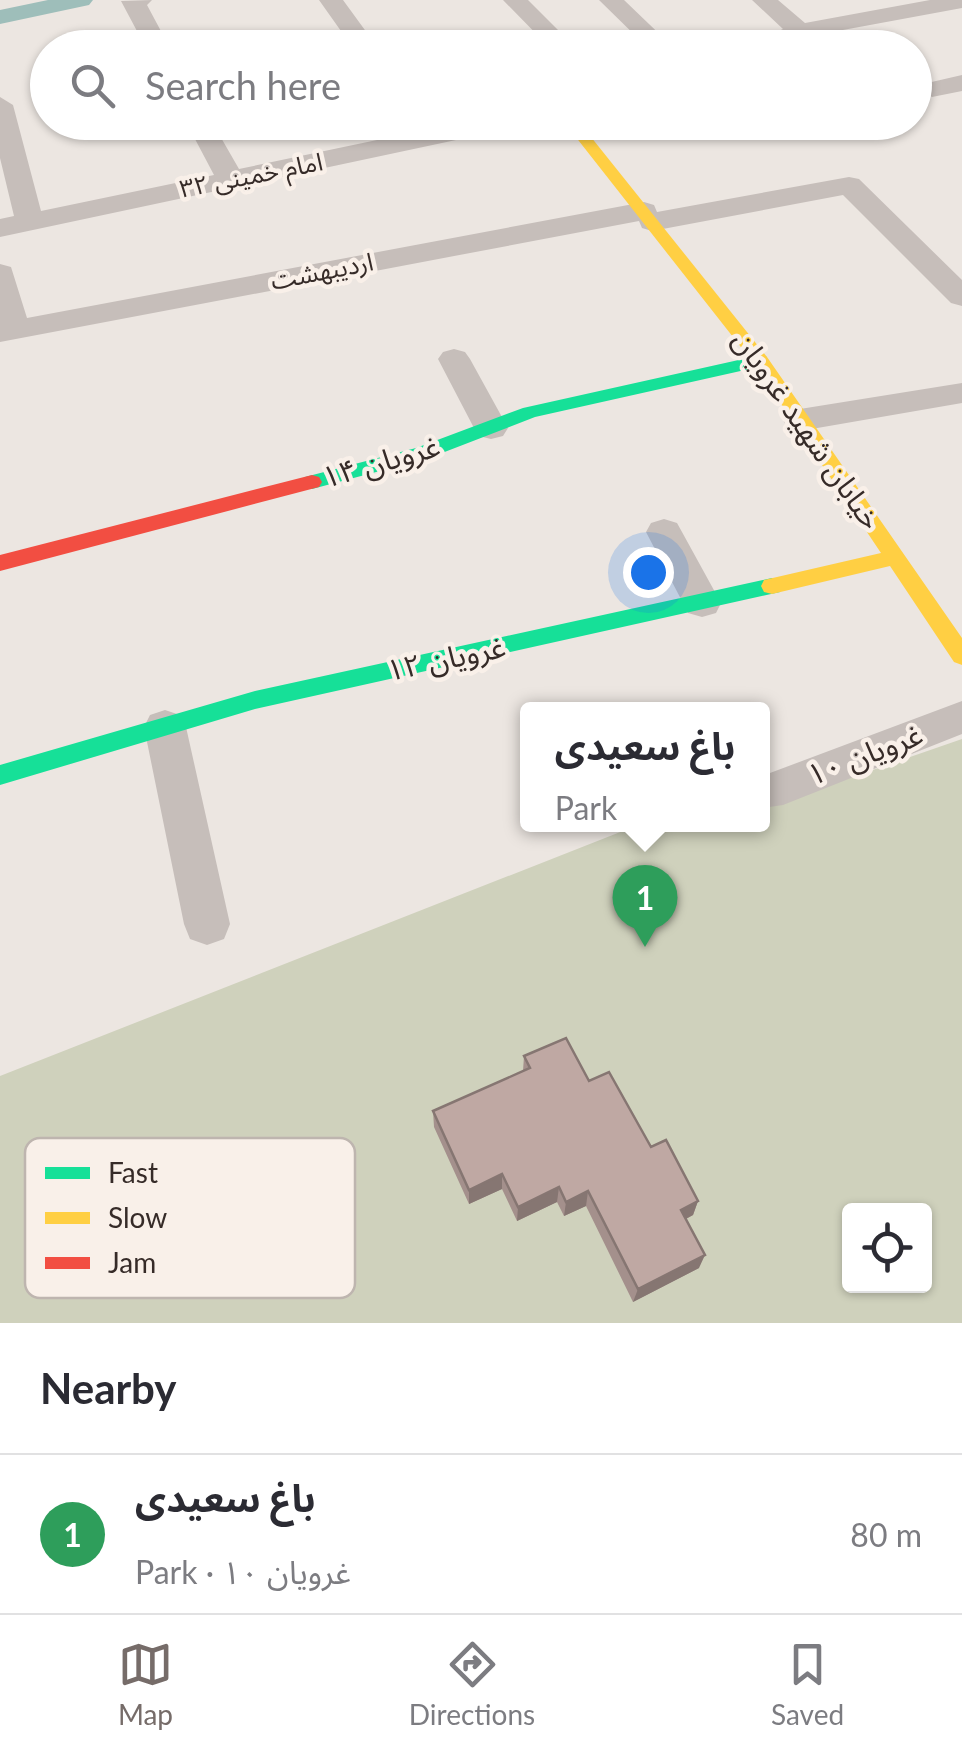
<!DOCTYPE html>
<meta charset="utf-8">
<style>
body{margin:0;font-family:Lato,"Noto Sans Arabic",sans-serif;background:#f7f7f7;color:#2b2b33}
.controls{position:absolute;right:30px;bottom:30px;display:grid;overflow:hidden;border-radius:10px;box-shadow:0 2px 8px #0004}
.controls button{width:90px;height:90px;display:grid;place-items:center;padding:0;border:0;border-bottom:2px solid #e1e1e2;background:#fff;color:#2b2b33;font:50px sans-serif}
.you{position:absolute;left:648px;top:572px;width:35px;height:35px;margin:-25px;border:8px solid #fff;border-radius:50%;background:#1a73e8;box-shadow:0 0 0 15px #1a73e833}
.badge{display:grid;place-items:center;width:65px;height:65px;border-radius:50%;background:#766c69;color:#fff;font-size:32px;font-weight:700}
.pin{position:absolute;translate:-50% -82px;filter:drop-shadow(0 2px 5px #0008)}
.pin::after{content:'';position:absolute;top:52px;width:35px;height:30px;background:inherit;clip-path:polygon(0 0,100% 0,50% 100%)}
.popup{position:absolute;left:520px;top:702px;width:250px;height:130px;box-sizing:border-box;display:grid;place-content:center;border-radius:10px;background:#fff;filter:drop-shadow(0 2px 8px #0005);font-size:32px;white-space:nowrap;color:#7c7c81}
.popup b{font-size:38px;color:#2b2b33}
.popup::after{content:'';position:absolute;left:50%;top:100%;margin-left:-20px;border:20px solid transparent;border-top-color:#fff}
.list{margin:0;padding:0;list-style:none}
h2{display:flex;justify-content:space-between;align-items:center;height:130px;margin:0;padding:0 40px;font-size:42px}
h2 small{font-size:32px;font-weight:400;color:#7c7c81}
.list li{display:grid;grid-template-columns:65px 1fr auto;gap:30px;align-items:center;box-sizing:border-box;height:160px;padding:0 40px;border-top:2px solid #e1e1e2}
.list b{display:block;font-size:38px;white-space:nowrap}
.list p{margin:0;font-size:32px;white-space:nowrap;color:#7c7c81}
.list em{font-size:32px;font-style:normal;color:#7c7c81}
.icon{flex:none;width:55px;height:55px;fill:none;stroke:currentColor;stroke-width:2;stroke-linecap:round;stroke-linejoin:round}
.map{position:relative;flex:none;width:962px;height:1323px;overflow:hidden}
.search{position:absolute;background:#fff;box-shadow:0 2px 8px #0004;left:30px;right:30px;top:30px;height:110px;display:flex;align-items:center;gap:25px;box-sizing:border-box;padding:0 35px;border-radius:55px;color:#7c7c81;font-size:38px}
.sheet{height:290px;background:#fff}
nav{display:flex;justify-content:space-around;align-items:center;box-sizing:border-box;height:140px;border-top:2px solid #e1e1e2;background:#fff;font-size:28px;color:#7c7c81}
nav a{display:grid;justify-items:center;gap:5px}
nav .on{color:#766c69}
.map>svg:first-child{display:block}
.green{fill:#cfd1bc;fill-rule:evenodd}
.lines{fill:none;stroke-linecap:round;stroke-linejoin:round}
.canal{fill:#9ebeba;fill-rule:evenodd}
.street{fill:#c6beba;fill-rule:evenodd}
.fast{fill:#16e098;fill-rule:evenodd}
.slow{fill:#ffcf43;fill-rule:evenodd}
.jam{fill:#f24e42;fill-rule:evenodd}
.wall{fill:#a4908c}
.shaded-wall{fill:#867672}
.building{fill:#bfa8a3;stroke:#867672;stroke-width:2.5}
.labels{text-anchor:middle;stroke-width:9;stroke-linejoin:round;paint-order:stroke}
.far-street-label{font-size:25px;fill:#362b28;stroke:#f9f0e9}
.street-label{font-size:30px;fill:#362b28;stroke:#f9f0e9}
.key{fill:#f9f0e9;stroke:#beb5af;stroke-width:2.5}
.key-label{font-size:28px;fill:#362b28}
</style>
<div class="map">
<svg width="962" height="1323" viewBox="0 0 962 1323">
<rect width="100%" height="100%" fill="#ece6e1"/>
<path class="green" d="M962 739V1323H0V1076L638 825 762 824 763 808ZM850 1210H924V1286H850Z"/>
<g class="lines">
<path class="canal" d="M48 0H93L89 5 0 24V10Z"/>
<path class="street" d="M152 0 147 5 170 48H146L121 1Z
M319 0H343L378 48H353Z
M503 0H528L576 48H550Z
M599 0H624L674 48H648Z
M752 0H778L805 23 930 0H962V8L805 37 777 48H741L783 29Z
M962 75V91L932 97 919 89 923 84Z
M0 97 13 105 41 211 214 175 186 122H212L239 169 463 122H516L503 130 0 237V219L14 216 0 158Z
M849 177 859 179 962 280V306L951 303 843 195 652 231 642 228 639 221 0 342V264L11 267 27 318 644 202 654 205 657 212Z
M454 349 465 352 470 359 508 428 503 436 491 439 479 436 474 428 438 359 443 352Z
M962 383V403L800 431 788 428 783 420 788 412 800 409Z
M664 519 677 523 682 532 721 603 716 613 702 617 688 613 683 603 646 532 651 523Z
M962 701V734L783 805 762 808V776Z
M165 710 180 715 186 727 230 924 224 939 207 945 190 939 184 924 144 727 150 715Z"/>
<path class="fast" d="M761 355 767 357V365L535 417 429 458 312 489 302 482 305 477 416 448 523 408Z
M772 578 783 586 780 592 255 709 0 785V765L255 691Z"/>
<path class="slow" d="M564 122H579L767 357 962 638V665L954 662 890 566 772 594 764 592 761 586 764 580 881 553 755 365Z"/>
<path class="jam" d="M312 475 319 477 322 482 319 487 0 571V555Z"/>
</g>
<path class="wall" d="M524 1056 589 1081 698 1201 693 1215 686 1219 699 1268 633 1302 586 1206 564 1216 557 1202 517 1221 502 1189 469 1204 434 1127 433 1111 523 1071Z"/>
<path class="shaded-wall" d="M502 1174V1189L469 1204V1190Z
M559 1187 557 1202 517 1221 518 1207Z
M588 1191 586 1206 564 1216 566 1202Z
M698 1201 693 1215 676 1224 681 1210Z
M705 1255 699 1268 633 1302 638 1289Z"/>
<path class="building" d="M566 1038 589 1081 609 1072 651 1147 666 1140 698 1201 681 1210 705 1255 638 1289 588 1191 566 1202 559 1187 518 1207 502 1174 469 1190 433 1111 530 1068 524 1056Z"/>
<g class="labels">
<g class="far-street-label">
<text transform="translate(251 175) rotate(-11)" y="9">امام خمینی ۳۲</text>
<text transform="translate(322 271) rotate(-11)" y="9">اردیبهشت</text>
</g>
<g class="street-label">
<text transform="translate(807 430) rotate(55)" y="10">خیابان شهید غرویان</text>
<text transform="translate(381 462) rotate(-16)" y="10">غرویان ۱۴</text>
<text transform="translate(446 659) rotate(-12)" y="10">غرویان ۱۲</text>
<text transform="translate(865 755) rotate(-21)" y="10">غرویان ۱۰</text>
</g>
</g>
<rect x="25" y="1138" width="330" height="160" rx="15" class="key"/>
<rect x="45" y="1167" width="45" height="12" fill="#16e098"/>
<rect x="45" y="1212" width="45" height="12" fill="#ffcf43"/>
<rect x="45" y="1257" width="45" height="12" fill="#f24e42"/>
<g class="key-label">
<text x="108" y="1183">Fast</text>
<text x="108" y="1228">Slow</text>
<text x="108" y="1273">Jam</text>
</g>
</svg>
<div class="controls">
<button><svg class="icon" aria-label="locate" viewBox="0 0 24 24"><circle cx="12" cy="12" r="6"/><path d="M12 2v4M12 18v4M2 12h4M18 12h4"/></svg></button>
</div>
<div class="you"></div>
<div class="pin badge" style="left:645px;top:947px;background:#2e9e5b">1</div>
<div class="popup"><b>باغ سعیدی</b>Park</div>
<div class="search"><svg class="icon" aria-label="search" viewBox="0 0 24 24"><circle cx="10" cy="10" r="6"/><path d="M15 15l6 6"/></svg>Search here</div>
</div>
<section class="sheet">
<h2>Nearby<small></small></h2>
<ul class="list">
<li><span class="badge" style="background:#2e9e5b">1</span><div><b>باغ سعیدی</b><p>Park · غرویان ۱۰</p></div><em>80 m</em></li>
</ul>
</section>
<nav>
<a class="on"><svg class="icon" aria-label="map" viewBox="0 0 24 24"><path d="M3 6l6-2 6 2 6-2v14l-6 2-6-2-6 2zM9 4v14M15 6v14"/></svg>Map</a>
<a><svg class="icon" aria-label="directions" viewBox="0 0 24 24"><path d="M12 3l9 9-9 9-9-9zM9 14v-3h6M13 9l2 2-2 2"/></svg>Directions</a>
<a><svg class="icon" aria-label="saved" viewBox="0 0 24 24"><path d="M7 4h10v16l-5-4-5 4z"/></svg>Saved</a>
</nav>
